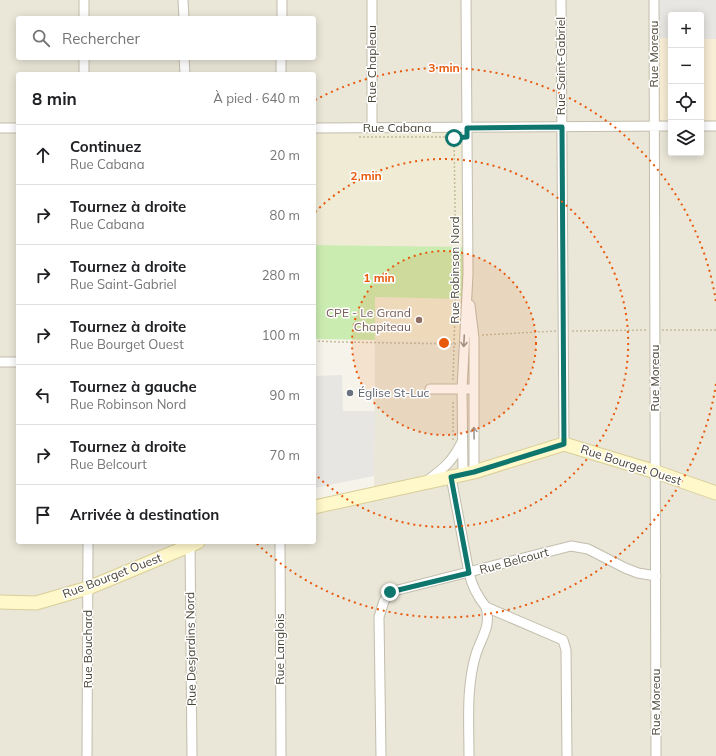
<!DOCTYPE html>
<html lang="fr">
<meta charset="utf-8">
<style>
body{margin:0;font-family:Mulish,sans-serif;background:#f6f6f6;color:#202124}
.controls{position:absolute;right:12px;top:12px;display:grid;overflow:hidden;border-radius:4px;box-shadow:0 2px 10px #0003}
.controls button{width:36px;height:36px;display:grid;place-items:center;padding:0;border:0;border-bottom:1px solid #e0e0e0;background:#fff;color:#202124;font:20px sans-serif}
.stop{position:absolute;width:12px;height:12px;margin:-9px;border:3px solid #0f766e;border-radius:50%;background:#fff}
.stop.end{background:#0f766e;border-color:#fff;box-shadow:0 1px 4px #0008}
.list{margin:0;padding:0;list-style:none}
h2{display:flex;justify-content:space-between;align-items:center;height:52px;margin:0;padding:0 16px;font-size:17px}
h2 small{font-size:13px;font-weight:400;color:#757577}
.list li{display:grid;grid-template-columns:26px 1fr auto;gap:12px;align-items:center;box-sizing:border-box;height:60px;padding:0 16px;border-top:1px solid #e0e0e0}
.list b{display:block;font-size:15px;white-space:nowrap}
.list p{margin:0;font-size:13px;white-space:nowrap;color:#757577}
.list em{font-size:13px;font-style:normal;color:#757577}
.icon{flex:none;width:22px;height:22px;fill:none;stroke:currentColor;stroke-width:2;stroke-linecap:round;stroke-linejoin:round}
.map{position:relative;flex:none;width:716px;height:756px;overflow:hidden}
.search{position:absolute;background:#fff;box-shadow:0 2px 10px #0003;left:16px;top:16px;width:300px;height:44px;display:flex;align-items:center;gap:10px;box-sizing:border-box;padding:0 14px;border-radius:4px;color:#757577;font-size:15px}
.panel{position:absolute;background:#fff;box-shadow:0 2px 10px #0003;left:16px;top:72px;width:300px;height:472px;border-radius:4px}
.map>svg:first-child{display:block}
.residential{fill:#eae7d8;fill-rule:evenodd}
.commercial{fill:#f8edd5}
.education{fill:#f0ebd4}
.green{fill:#cbecb1}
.parking{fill:#e8e6e2}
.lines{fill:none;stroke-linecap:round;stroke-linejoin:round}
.street-casing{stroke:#c2bdac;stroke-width:11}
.secondary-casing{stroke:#d9ce98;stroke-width:15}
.path{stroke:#c5bb9c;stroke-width:1.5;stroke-dasharray:2 2;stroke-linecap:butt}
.street{stroke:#fff;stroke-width:9}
.secondary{stroke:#fff8cb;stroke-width:13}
.oneway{stroke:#9c9991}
.route{stroke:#0f766e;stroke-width:5}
.ring{fill:none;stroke:#e8590c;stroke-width:2;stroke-dasharray:2 4}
.education-dot{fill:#8d6e63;stroke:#fff;stroke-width:1.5}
.worship-dot{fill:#6b7280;stroke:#fff;stroke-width:1.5}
.labels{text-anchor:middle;stroke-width:3;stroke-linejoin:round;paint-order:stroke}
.street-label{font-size:12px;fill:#4b4537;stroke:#fff}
.education-label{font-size:12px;fill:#785e54;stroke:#fff;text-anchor:end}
.worship-label{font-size:12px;fill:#5b616d;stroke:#fff;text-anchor:start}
.centre{fill:#e8590c;stroke:#fff;stroke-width:2}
.ring-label{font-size:12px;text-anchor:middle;font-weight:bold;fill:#e8590c;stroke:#fff;stroke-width:3;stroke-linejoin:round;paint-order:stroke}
</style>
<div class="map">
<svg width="716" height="756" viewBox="0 0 716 756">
<rect width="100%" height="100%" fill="#f6f4ea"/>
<path class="residential" d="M0 0H654L671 126V153H701V126H716V756H0ZM18 18H314V58H18ZM18 74H314V129L461 341 375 340 374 496 314 509V542H18Z"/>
<path class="commercial" d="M654 0H716V126H701V15H671V126H655Z"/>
<path class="education" d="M314 128H463L464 247 314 245Z
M375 297 464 299 461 341 375 340Z"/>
<path class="green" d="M314 245 464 247V299L375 297V340L314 339Z"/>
<path class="parking" d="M659 0H716V39H701V15H671V38H659Z
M342 375 343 411H375L374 476 314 488V376Z"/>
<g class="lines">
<defs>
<path id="street" d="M84 0V18
M183 0 184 18
M372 0V128
M561 0 564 444
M654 0 656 756
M282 18V0
M84 58V74
M184 58 185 74
M281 74V58
M701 126H716
M0 128H18
M314 128 671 126
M470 305 474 338V472
M0 362H18
M430 389H468
M463 474 462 389 468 274 466 0
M451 477 469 573C472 586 477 596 486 607L563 640 566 650 567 756
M427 481C444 468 452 462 462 442
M190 542 192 756
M280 542 281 756
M87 756 88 542
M381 756 379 617 384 601 390 592 571 546 588 549 625 568 638 573 656 576
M469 756C469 722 466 687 476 654 482 636 491 627 486 607"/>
<path id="secondary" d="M314 507 474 472 564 444 656 472 716 493
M0 602 36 603 88 588 146 564 198 542"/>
</defs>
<use href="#street" class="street-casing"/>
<use href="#secondary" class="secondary-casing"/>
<path class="path" d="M359 137H459
M662 330H716
M572 331 646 330
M482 335 556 331
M314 341 341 342 456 344
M453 380 456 277 454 136
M453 440V400"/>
<use href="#street" class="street"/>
<use href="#secondary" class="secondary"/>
</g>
<defs><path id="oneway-shaft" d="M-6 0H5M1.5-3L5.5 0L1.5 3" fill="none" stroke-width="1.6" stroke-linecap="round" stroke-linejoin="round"/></defs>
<g class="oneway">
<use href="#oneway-shaft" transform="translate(464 341) rotate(93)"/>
<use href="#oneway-shaft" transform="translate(474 433) rotate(-91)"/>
</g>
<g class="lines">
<path class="route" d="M390 592 469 573 451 477 474 472 564 444 562 127 467 128V137L454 138"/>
</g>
<circle cx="444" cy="343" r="92" fill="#e8590c" fill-opacity=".12"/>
<g class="ring">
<circle cx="444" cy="343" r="92"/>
<path d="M315 212A184 184 0 1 1 315 474"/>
<path d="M716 384A275 275 0 0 1 255 542M315 100A275 275 0 0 1 716 302"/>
</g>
<circle class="education-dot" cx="419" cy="320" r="4"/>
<circle class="worship-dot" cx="350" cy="393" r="4"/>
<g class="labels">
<g class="street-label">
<text transform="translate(654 54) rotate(-90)" y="4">Rue Moreau</text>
<text transform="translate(372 64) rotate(-90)" y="4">Rue Chapleau</text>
<text transform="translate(561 66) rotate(-90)" y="4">Rue Saint-Gabriel</text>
<text x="397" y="132">Rue Cabana</text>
<text transform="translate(455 270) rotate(-90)" y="4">Rue Robinson Nord</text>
<text transform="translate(655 378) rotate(-90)" y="4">Rue Moreau</text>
<text transform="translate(631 465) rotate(18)" y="4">Rue Bourget Ouest</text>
<text transform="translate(514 561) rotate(-15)" y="4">Rue Belcourt</text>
<text transform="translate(112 576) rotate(-21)" y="4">Rue Bourget Ouest</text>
<text transform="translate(88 649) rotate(-90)" y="4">Rue Bouchard</text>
<text transform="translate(191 649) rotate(-91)" y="4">Rue Desjardins Nord</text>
<text transform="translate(280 649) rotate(-90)" y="4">Rue Langlois</text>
<text transform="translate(656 702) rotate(-90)" y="4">Rue Moreau</text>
</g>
<g class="education-label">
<text x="411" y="317">CPE - Le Grand<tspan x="411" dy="14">Chapiteau</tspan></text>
</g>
<g class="worship-label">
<text x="358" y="397">Église St-Luc</text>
</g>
</g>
<circle cx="444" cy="343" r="6" class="centre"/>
<g class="ring-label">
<text x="444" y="72">3 min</text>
<text x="366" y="180">2 min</text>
<text x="379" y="282">1 min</text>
</g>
</svg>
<div class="controls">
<button>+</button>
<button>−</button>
<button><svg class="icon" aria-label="locate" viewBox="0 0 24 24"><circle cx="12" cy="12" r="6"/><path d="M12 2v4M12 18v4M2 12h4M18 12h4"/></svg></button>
<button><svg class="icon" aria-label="layers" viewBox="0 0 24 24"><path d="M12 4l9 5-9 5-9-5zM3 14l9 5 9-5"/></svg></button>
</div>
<div class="stop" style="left:454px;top:138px"></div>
<div class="stop end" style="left:390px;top:592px"></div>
<div class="search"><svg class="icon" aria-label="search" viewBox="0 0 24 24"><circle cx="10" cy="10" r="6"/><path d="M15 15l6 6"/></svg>Rechercher</div>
<section class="panel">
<h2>8 min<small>À pied · 640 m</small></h2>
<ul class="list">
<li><svg class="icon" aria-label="ahead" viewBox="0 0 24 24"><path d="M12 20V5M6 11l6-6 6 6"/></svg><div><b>Continuez</b><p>Rue Cabana</p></div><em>20 m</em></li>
<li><svg class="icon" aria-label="right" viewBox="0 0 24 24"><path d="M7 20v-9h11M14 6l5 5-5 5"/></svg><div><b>Tournez à droite</b><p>Rue Cabana</p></div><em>80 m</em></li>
<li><svg class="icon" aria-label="right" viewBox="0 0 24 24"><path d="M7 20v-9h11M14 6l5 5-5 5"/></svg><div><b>Tournez à droite</b><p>Rue Saint-Gabriel</p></div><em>280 m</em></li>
<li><svg class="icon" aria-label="right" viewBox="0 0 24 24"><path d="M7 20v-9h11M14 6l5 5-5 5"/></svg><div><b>Tournez à droite</b><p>Rue Bourget Ouest</p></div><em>100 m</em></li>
<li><svg class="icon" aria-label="left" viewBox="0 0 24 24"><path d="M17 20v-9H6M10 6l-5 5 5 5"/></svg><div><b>Tournez à gauche</b><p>Rue Robinson Nord</p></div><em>90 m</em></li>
<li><svg class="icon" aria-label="right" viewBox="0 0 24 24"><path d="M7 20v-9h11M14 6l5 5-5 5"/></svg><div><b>Tournez à droite</b><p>Rue Belcourt</p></div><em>70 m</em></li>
<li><svg class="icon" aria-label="arrive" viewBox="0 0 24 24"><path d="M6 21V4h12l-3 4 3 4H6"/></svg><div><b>Arrivée à destination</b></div></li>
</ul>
</section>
</div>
